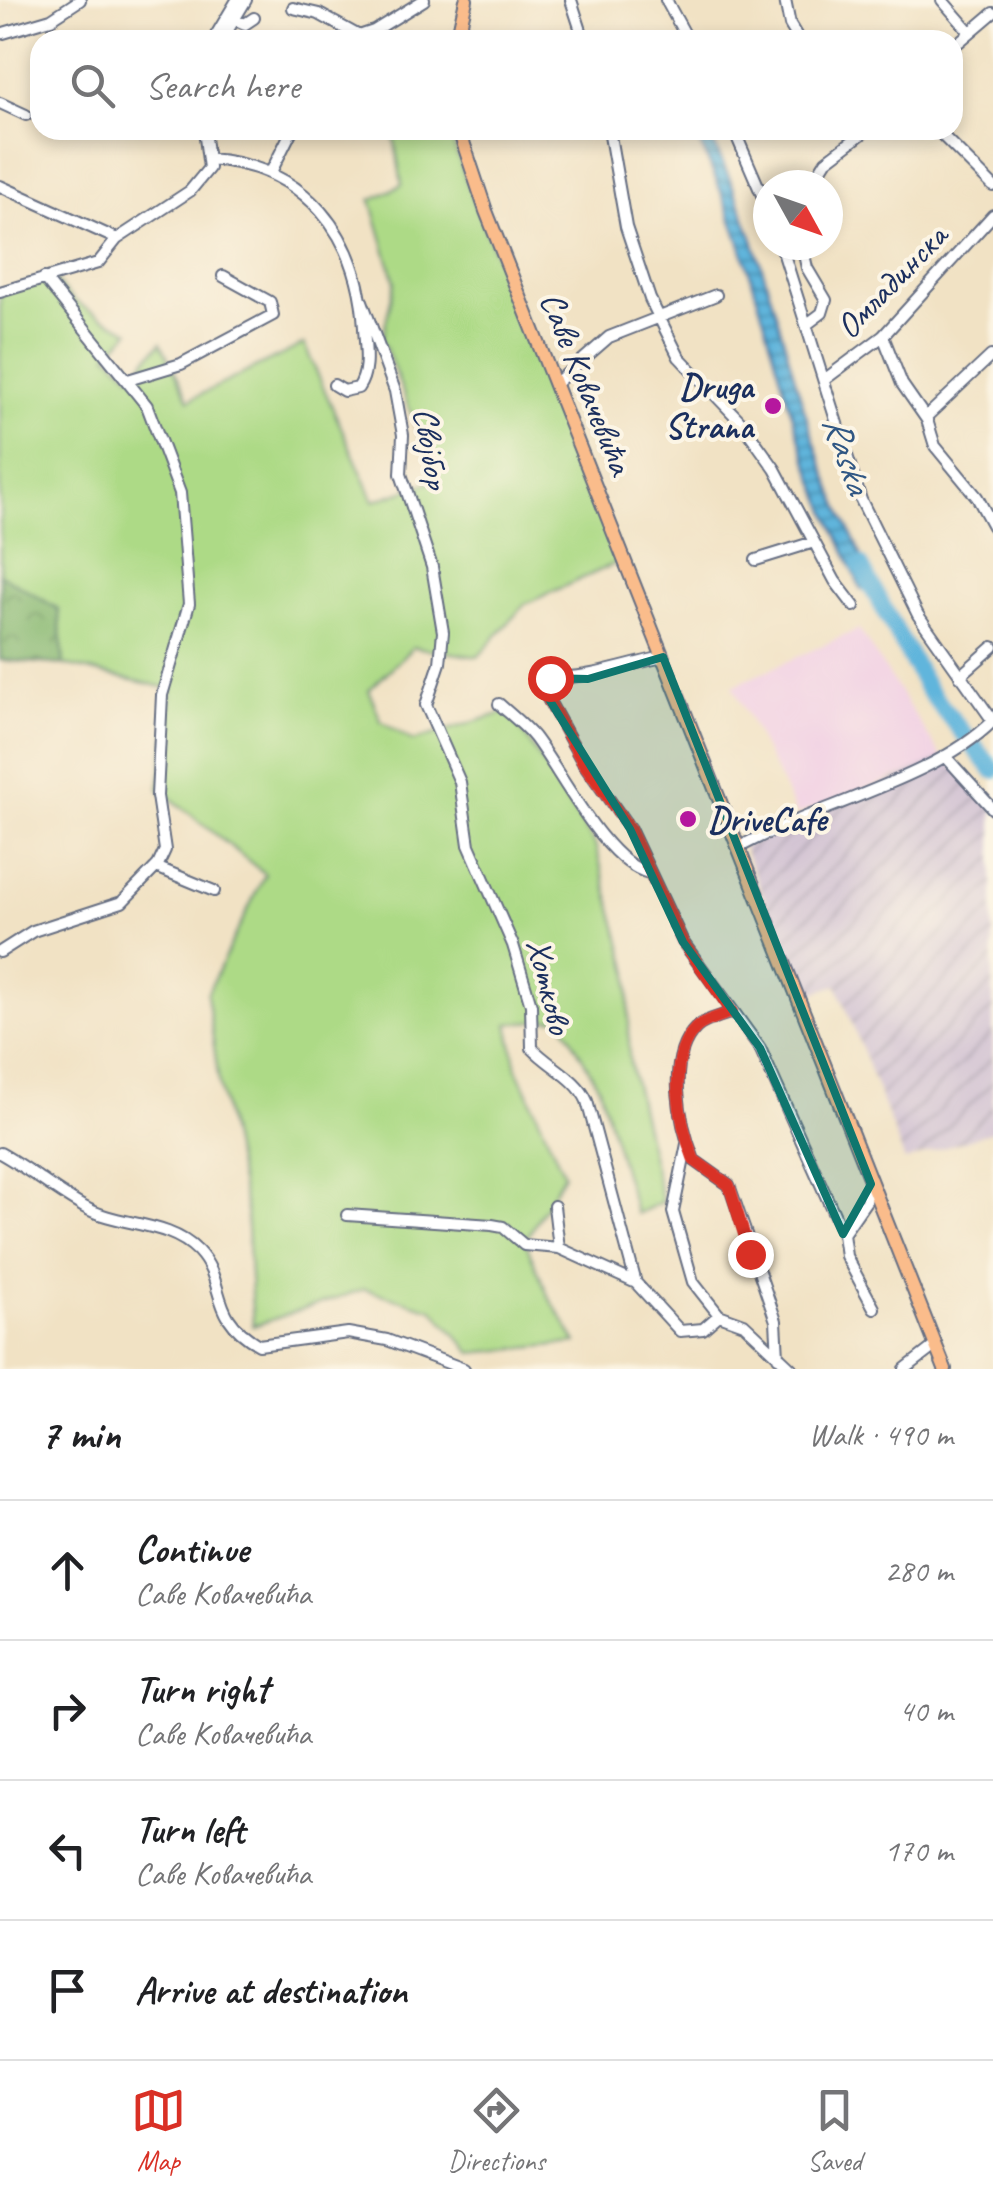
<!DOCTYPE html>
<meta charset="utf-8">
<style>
body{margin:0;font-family:Caveat,sans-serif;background:#f6f6f6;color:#202124}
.compass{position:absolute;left:753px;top:170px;width:90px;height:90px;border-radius:50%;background:#fff;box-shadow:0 5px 15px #0003;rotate:130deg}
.stop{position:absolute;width:30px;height:30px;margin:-22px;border:8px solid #d93025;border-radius:50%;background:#fff}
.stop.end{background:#d93025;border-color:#fff;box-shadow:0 2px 10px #0008}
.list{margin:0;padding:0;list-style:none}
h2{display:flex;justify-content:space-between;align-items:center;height:130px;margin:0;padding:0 40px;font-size:42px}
h2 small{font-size:32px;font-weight:400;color:#757577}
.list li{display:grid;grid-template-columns:65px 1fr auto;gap:30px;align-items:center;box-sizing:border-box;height:140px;padding:0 40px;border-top:2px solid #e0e0e0}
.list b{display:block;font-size:38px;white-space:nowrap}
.list p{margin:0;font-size:32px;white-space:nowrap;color:#757577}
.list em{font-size:32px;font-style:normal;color:#757577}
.icon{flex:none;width:55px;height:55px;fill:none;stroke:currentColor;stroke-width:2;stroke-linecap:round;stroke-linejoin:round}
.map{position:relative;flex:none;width:993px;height:1369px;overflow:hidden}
.search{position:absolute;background:#fff;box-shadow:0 5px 15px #0003;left:30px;right:30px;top:30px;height:110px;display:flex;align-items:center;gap:25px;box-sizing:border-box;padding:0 35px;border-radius:30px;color:#757577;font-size:38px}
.sheet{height:690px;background:#fff}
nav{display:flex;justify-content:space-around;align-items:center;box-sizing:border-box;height:140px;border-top:2px solid #e0e0e0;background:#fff;font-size:28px;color:#757577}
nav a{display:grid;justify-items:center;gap:5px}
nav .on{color:#d93025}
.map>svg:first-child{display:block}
.built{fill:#f1d0e4}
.industrial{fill:url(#industrial-furrows)}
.grass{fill:#adda86;stroke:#648472;stroke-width:2.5}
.forest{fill:url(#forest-crowns);stroke:#527468;stroke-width:2.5}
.water{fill:url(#water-rules);stroke:#3e729d;stroke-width:2.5}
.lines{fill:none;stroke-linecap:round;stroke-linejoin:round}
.river{stroke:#60b5dc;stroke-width:18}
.minor-casing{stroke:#666e82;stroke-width:14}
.major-casing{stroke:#666e82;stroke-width:16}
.minor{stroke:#fff;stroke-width:10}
.major{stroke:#fabc8b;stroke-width:12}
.route{stroke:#d93025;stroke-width:12}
.marked{fill:#0f766e;fill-opacity:0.2;stroke:#0f766e;stroke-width:8;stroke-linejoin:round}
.poi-dot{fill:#b5179e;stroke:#fcf5e5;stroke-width:4}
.labels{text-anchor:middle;stroke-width:8;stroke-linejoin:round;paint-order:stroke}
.street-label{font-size:35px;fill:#1b2f5e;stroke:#fcf5e5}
.poi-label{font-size:35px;font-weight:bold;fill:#1b2f5e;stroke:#fcf5e5;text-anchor:end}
.water-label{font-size:38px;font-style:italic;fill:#305784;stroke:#fcf5e5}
</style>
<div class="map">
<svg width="993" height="1369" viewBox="0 0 993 1369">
<defs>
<pattern id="industrial-furrows" width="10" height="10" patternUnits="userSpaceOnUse" patternTransform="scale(2.5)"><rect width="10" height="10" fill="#cebed1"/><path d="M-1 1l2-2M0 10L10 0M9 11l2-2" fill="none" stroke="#a69bad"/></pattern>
<pattern id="forest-crowns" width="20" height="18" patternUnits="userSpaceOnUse" patternTransform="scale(2.5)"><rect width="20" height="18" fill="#8aba73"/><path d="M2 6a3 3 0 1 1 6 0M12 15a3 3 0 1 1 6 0" fill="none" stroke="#709862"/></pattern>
<pattern id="water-rules" width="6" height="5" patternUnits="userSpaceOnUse" patternTransform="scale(2.5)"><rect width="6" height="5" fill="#60b5dc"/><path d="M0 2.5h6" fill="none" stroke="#4e94b6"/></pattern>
</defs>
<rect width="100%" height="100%" fill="#fcf5e5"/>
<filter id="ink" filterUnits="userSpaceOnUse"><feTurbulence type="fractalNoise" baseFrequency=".01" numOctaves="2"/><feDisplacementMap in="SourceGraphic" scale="20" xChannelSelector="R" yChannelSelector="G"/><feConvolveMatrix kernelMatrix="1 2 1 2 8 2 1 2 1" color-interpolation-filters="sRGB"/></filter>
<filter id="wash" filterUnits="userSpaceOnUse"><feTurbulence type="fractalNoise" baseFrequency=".0048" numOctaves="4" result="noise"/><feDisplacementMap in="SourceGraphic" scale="40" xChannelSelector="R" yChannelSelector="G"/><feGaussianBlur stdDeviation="2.25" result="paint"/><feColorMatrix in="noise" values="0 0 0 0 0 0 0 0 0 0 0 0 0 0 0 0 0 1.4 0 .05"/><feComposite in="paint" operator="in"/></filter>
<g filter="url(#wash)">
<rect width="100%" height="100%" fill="#f1e2c4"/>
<path class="built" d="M859 629 943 759 797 815 733 686Z"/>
<path class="industrial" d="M945 756 993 807V1131L905 1161 837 985 804 996 743 847Z"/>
<path class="grass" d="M393 130H449L472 197 621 561 525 604 478 657 413 647 369 690 381 721 413 741 509 711 595 844 629 972V1058L662 1202 636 1214 599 1087 560 1018 508 1024 517 1068 564 1174 525 1241 548 1295 577 1343 472 1353 433 1309 364 1289 253 1326 246 1211 219 1083 207 994 265 874 159 789 172 689 64 665 58 609 0 574V292L54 275C66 305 103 316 130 331L108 354 131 376 161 343 189 400 304 344 374 501 437 480 382 339 395 282 371 200 402 185Z"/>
<path class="forest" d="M0 574 58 609 64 665 0 660Z"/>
<path class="water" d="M693 130H707C760 232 781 341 817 449 832 495 854 539 874 583L861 589C839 538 814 486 798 433 765 330 743 227 693 130Z"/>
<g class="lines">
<path class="river" d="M860 565 928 690 993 770"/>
</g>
</g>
<g filter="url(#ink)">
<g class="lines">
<defs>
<path id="minor" d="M571 0 584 40
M666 0 688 40
M785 0 790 25 799 40
M942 0 969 31
M293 8 319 14 359 36 374 31 424 0
M236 20 245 24 254 18
M0 34 51 19 80 0
M213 40 237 0
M222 40 246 0
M953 47 993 13
M0 103 26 115
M609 130 626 227 650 299 679 357 742 423 775 469 835 581 854 606
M734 130 768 209
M937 130 993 186
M208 159C305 165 359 235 364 328 365 348 370 371 358 388L344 391 334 385
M272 170 292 130
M811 185 826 161 867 130
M0 186 117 239
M781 245 861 500 918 615 993 721
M802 245 807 268 826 300 822 313 806 325
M0 292 98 263 117 239 190 191 209 168 204 130
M362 301 395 391 403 435 401 474 432 567 443 632 440 663 426 705 460 782 469 845 513 945 531 1005 532 1048C550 1067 577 1078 587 1101L636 1283 680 1331 703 1329 719 1315
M883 336 902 384 927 420 935 446 977 497 993 526
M128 380 181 364 273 315 270 302 223 276
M824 380 883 336 993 215
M555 384 609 337 716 295
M926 417 991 356
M756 560 814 542
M663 657C621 666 592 678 549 678L542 688 582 761 630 829 683 942 760 1048 843 1234 846 1256 874 1308
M960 676 993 647
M499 704C511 715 524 725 534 737 561 772 605 863 649 873
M945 756 993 809
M738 848C813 806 934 780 993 721
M156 867 214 891
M0 952 33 931 122 902 158 865 165 850 157 796 162 695 189 604 180 493 147 406 44 278
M733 1012C722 1016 704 1020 696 1028 665 1059 680 1124 694 1160L729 1185 776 1321 778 1357
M687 1144 673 1212 693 1282 719 1315 744 1324 792 1369
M0 1153C29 1169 55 1191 84 1207 119 1227 168 1220 198 1251 228 1283 207 1316 259 1345L348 1333 387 1340 464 1369
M554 1206 559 1248 636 1283
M347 1215 492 1225 503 1227 524 1245 559 1248
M843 1234 866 1201 871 1184
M905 1369 936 1345"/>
<path id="major" d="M457 40 466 0
M459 130 486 211 945 1369"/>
</defs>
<use href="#minor" class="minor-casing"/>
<use href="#major" class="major-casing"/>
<use href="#minor" class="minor"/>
<use href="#major" class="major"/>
</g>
</g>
<g class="lines" filter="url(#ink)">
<path class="route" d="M550 678 542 688 582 761 630 829 683 942 732 1012C722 1016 704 1020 696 1028 665 1059 680 1124 694 1160L729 1185 750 1254"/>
</g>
<path class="marked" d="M663 657 871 1184 843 1234 760 1048 683 942 630 829 542 688 549 678 588 679Z"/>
<g class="poi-dot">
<circle cx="773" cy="406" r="10"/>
<circle cx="688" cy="819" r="10"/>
</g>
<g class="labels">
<g class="street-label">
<text transform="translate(891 281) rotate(-46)" y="12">Омладинска</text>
<text transform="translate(587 383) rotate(68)" y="12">Саве Ковачевића</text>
<text transform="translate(432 448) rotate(81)" y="12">Својбор</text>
<text transform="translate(550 986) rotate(76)" y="12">Хотково</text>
</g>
<g class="poi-label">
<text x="753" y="398">Druga<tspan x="753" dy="40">Strana</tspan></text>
<text x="708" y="831" text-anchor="start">DriveCafe</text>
</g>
<g class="water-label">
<text transform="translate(848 454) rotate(71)" y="13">Raska</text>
</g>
</g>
</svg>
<svg class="compass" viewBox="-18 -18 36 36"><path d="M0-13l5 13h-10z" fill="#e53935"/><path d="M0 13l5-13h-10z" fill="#757577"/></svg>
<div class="stop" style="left:550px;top:678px"></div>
<div class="stop end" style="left:750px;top:1254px"></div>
<div class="search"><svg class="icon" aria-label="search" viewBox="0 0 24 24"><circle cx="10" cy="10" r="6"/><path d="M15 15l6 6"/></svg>Search here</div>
</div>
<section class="sheet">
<h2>7 min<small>Walk · 490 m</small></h2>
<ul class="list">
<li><svg class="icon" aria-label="ahead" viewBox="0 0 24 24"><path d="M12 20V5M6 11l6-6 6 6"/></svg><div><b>Continue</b><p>Саве Ковачевића</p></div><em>280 m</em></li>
<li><svg class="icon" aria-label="right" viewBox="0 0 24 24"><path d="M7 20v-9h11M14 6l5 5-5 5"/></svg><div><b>Turn right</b><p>Саве Ковачевића</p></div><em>40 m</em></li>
<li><svg class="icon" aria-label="left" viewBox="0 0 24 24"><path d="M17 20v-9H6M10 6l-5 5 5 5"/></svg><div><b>Turn left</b><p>Саве Ковачевића</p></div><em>170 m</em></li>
<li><svg class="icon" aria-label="arrive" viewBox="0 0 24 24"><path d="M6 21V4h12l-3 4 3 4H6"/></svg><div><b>Arrive at destination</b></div></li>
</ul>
</section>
<nav>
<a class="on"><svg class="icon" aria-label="map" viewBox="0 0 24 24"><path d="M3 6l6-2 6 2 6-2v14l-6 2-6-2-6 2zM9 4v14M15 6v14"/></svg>Map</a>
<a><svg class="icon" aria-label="directions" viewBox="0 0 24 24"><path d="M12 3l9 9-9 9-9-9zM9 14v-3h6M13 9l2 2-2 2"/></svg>Directions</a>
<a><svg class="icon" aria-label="saved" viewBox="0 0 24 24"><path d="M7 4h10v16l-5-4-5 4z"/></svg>Saved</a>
</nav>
